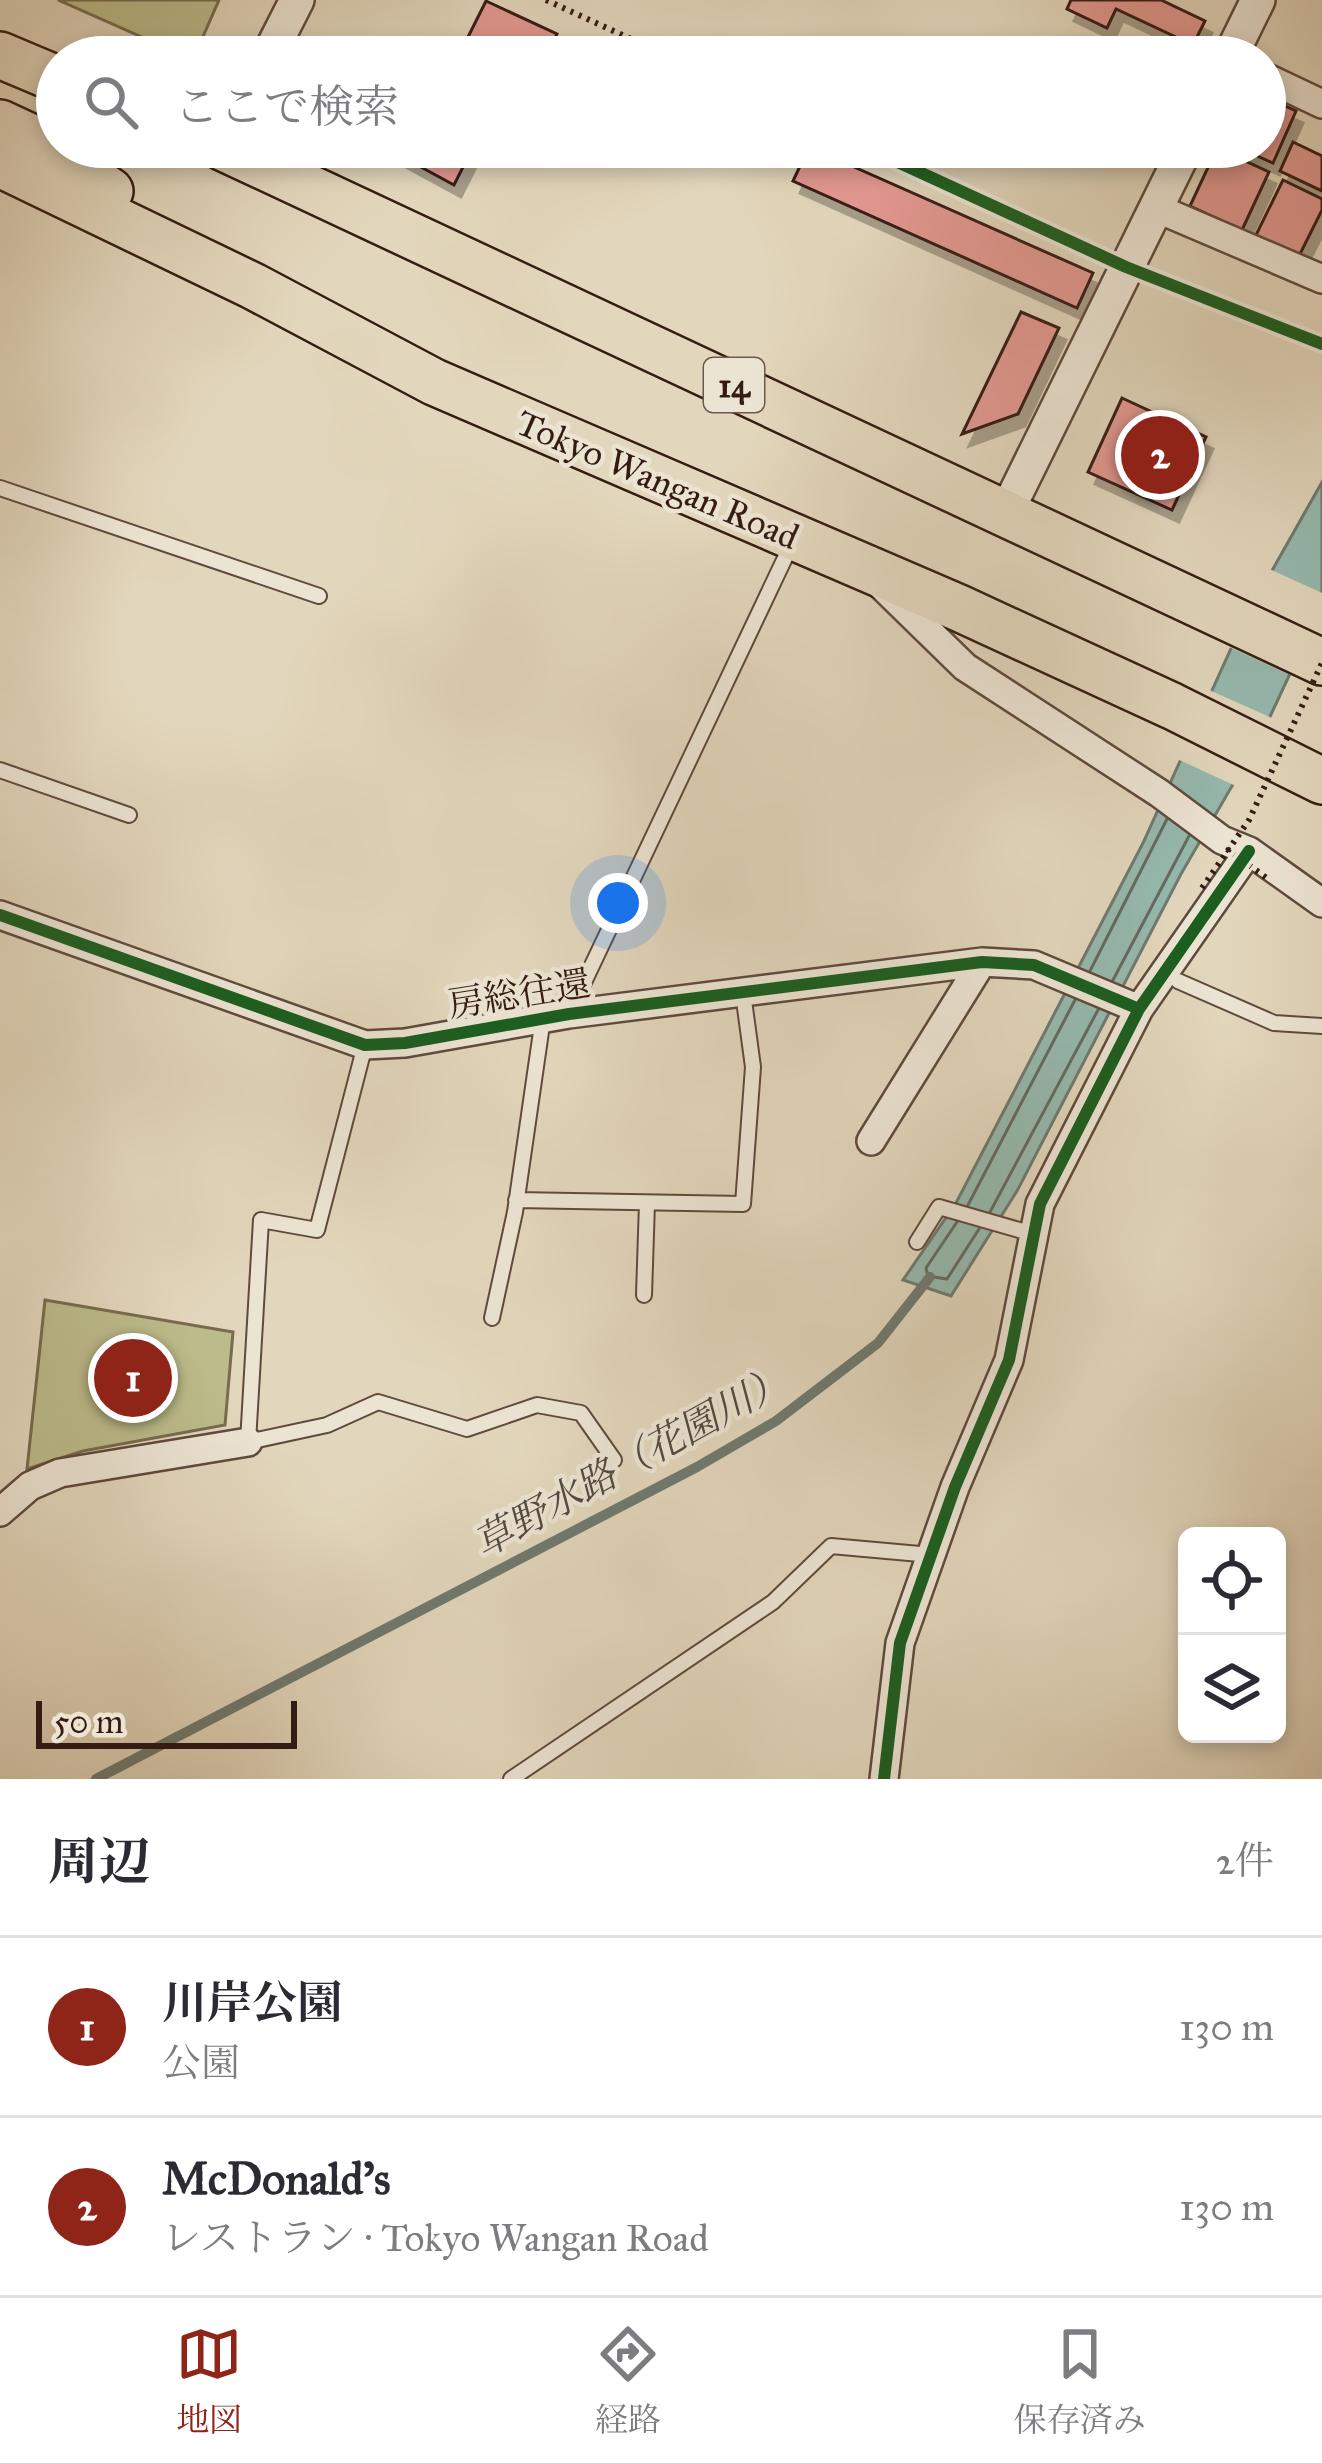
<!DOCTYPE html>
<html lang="ja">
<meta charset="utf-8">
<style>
body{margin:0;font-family:"IM FELL Great Primer","Noto Serif JP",serif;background:#f7f7f7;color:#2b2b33}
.controls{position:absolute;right:36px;bottom:36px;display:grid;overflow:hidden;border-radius:18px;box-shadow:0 6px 18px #0003}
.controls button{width:108px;height:108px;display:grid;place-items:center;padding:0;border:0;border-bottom:3px solid #e1e1e2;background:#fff;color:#2b2b33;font:60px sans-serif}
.scale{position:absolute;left:36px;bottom:30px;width:261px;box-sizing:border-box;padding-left:12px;border:6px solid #351c13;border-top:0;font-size:33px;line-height:42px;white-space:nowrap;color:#351c13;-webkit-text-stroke:9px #ece4d3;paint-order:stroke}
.you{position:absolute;left:618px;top:903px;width:42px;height:42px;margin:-30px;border:9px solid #fff;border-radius:50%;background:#1a73e8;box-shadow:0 0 0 18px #1a73e833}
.badge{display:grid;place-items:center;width:78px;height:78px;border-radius:50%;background:#8f2418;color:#fff;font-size:39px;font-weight:700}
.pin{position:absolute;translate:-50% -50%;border:6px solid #fff;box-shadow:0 3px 12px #0006}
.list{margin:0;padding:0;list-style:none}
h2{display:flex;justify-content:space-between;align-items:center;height:156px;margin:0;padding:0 48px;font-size:51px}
h2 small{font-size:39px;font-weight:400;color:#7c7c81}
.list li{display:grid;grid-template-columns:78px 1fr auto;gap:36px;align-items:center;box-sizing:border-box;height:180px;padding:0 48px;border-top:3px solid #e1e1e2}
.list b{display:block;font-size:45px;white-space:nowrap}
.list p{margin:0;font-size:39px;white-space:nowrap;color:#7c7c81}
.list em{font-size:39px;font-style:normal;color:#7c7c81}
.icon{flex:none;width:66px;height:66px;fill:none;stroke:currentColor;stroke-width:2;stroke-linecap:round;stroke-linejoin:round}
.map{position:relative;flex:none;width:1322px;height:1779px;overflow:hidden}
.search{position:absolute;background:#fff;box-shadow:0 6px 18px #0003;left:36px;right:36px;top:36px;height:132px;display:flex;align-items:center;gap:30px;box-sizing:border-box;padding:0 42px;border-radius:66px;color:#7c7c81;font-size:45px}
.sheet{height:516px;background:#fff}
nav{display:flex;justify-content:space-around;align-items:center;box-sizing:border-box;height:168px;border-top:3px solid #e1e1e2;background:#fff;font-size:33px;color:#7c7c81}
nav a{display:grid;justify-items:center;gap:6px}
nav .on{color:#8f2418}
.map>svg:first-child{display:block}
.green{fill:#bcbb8b;stroke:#786c4f;stroke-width:3}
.water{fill:#95b9ae;stroke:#6f7a70;stroke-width:3}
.pier{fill:#e2d6bc}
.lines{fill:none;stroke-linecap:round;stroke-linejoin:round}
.shore{stroke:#656a60;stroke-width:3}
.stream{stroke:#6f7a70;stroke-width:10}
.building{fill:#e39891;stroke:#351c13;stroke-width:3;filter:url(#shadow)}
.service-casing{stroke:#604a3d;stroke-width:18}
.minor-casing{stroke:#604a3d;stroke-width:32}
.tertiary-casing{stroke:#604a3d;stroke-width:38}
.trunk-casing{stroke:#351c13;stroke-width:50}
.path{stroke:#351c13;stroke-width:6;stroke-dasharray:3 6;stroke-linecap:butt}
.service{stroke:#ece4d3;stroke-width:14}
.minor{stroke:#ece4d3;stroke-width:27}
.tertiary{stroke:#ece4d3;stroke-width:33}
.trunk{stroke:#e2d6bc;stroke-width:45}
.path-bridge{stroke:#351c13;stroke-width:6;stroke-dasharray:3 6;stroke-linecap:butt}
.cycleway-casing{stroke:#ece4d3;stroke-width:20}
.cycleway{stroke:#1b5e20;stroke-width:12}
.labels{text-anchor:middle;stroke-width:9;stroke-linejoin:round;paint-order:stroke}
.shield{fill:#ece4d3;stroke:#6c584d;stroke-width:3}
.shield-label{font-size:33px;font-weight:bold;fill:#351c13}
.street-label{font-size:36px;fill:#351c13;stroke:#ece4d3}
.water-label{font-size:39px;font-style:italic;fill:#524b42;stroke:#ece4d3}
</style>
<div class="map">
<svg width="1322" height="1779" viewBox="0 0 1322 1779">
<defs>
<filter id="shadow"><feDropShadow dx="7" dy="12" stdDeviation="0" flood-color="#0004"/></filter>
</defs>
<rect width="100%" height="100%" fill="#e2d6bc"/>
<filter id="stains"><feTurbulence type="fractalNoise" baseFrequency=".00167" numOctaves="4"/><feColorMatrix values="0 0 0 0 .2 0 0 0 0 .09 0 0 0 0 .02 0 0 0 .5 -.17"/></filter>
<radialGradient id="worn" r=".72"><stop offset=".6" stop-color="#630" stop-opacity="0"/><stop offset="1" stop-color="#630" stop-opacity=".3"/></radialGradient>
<path class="green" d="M58 0H219L194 57H187Z
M45 1300 233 1332 225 1425 83 1451 27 1469Z"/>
<path class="water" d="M1322 482V605L1261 736 1181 874 1017 1191 951 1296 903 1280 956 1203 1143 843 1243 622Z"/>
<path class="pier" d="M1267 568 1322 593V618L1293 676 1227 646Z
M1207 689 1274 719 1238 787 1175 758Z"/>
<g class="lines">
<path class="shore" d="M1090 971 1167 819
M1113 980 1189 836
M968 1205 1075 1000
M990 1212 1098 1010
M957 1222 926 1268 928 1276 947 1279 979 1229"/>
<path class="stream" d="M96 1779 697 1467 776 1421 878 1343 930 1277"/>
</g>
<path class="building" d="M1071 0H1161L1205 21 1193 45 1116 9 1107 28 1067 9Z
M486 1 557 34 546 57H458Z
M1265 97 1296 111 1273 163 1237 147H1265Z
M1293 142 1322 156V191L1280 171Z
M384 147H473L454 185Z
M809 147 1093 273 1077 308 793 181Z
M1217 148 1269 172 1242 230 1190 206Z
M1283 180 1322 199V210L1299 256 1256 235Z
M1021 312 1059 328 1018 414 962 434Z
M1122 398 1206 437 1172 510 1088 472Z"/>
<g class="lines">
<defs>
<path id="service" d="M0 488 319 596
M0 770 129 815
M1178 981 1274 1023 1322 1026
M569 1014 793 541
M365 1045 317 1230 261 1220 248 1442 327 1425 378 1402 467 1429 537 1405 581 1413 614 1460
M516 1200 743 1204 753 1067 743 993
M917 1242 939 1207 1033 1234
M644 1295 647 1203
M492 1318 515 1212 543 1018
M511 1779 773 1602 831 1546 931 1555"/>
<path id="minor" d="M1265 77 1322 104
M1156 208 1322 279
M880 584 965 667 1159 793 1222 840 1249 851 1322 903
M0 915 365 1045 405 1043 569 1014 982 962 1034 965 1139 1009
M871 1141 982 962
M0 1512 30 1486 60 1473 248 1442
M884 1779 900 1643 955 1487 1009 1360 1040 1204 1139 1009 1249 851"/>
<path id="tertiary" d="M268 57 297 0
M1230 57 1258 0
M1007 511 1186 147"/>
<path id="trunk" d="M0 55 57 79
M0 123 28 136 110 191
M222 147 1322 662
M0 164 253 286 434 382 959 608 1172 706 1322 781"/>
</defs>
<use href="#service" class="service-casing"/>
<use href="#minor" class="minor-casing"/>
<use href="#tertiary" class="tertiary-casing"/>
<use href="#trunk" class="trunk-casing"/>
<path class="path" d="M546 0 670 57
M865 147 1096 254
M1158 280 1322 344"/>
<use href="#service" class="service"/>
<use href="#minor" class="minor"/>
<use href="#tertiary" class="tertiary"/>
<use href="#trunk" class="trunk"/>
<path class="path-bridge" d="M1227 849 1268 879
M1202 888 1249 820 1322 663"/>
<defs>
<path id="cycleway" d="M865 147 1126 267 1322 344
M0 915 365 1045 405 1043 569 1014 982 962 1034 965 1139 1009
M884 1779 900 1643 955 1487 1009 1360 1040 1204 1139 1009 1249 851"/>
</defs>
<use href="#cycleway" class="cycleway-casing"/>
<use href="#cycleway" class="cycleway"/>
</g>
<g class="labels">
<rect class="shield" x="704" y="358" width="60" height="54" rx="9"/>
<g class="shield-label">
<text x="734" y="397">14</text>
</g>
<g class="street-label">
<text transform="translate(658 479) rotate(23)" y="13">Tokyo Wangan Road</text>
<text transform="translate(519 993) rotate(-9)" y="13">房総往還</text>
</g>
<g class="water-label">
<text transform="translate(630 1461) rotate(-29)" y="14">草野水路（花園川）</text>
</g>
</g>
<rect width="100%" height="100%" filter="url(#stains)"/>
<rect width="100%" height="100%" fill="url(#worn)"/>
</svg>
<div class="controls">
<button><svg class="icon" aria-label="locate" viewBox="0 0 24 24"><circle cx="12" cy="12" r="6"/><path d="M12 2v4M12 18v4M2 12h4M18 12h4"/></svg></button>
<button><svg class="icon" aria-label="layers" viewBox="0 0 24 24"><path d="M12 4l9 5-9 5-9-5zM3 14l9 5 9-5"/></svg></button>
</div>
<div class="scale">50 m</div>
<div class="you"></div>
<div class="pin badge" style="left:133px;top:1378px">1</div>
<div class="pin badge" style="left:1160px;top:455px">2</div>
<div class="search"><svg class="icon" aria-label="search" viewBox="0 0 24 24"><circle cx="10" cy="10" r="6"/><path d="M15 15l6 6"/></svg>ここで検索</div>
</div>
<section class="sheet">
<h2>周辺<small>2件</small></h2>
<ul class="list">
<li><span class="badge">1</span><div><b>川岸公園</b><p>公園</p></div><em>130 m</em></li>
<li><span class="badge">2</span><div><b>McDonald's</b><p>レストラン · Tokyo Wangan Road</p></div><em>130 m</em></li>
</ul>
</section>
<nav>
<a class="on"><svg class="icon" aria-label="map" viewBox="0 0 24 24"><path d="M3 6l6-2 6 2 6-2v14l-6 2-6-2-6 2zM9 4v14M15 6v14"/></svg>地図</a>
<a><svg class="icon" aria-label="directions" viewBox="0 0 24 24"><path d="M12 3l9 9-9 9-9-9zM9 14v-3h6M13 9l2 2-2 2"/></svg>経路</a>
<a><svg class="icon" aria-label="saved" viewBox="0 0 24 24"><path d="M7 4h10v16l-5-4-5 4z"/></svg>保存済み</a>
</nav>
